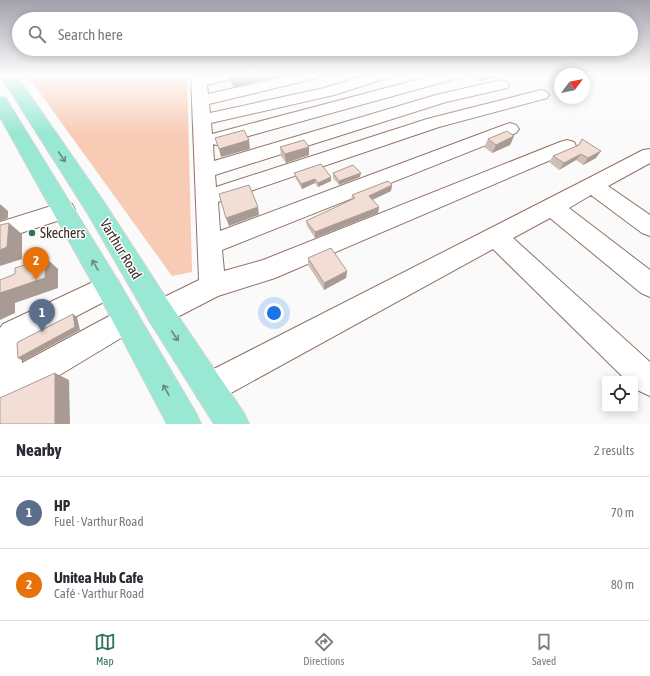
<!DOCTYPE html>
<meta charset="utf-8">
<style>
body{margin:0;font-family:"Asap Condensed",sans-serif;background:#f7f7f7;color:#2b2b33}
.controls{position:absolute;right:12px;bottom:12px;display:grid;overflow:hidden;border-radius:4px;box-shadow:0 2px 10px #0003}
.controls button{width:36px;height:36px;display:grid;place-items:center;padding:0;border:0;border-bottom:1px solid #e1e1e2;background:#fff;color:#2b2b33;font:20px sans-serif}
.compass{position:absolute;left:554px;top:68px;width:36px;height:36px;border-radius:50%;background:#fff;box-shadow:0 2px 10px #0003;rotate:58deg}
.you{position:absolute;left:274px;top:313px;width:14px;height:14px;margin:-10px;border:3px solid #fff;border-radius:50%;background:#1a73e8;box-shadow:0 0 0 6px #1a73e833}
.badge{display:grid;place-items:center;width:26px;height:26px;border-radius:50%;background:#2f705f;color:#fff;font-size:13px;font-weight:700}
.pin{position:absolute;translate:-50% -33px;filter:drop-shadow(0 1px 2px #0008)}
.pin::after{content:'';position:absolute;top:21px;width:14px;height:12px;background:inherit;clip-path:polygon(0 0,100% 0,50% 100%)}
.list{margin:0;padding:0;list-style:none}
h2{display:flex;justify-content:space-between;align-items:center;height:52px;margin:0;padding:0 16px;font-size:17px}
h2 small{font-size:13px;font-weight:400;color:#7c7c81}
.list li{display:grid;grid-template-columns:26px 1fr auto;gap:12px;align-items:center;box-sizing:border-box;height:72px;padding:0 16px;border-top:1px solid #e1e1e2}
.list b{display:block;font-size:15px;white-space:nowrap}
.list p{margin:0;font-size:13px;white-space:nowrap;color:#7c7c81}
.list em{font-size:13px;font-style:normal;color:#7c7c81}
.icon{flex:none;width:22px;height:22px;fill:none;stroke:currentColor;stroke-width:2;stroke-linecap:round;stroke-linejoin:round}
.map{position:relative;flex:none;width:650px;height:424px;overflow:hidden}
.search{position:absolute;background:#fff;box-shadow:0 2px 10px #0003;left:12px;right:12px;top:12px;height:44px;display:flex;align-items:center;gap:10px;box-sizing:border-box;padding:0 14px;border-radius:22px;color:#7c7c81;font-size:15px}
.sheet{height:196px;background:#fff}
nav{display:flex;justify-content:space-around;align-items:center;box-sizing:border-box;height:56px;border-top:1px solid #e1e1e2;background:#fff;font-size:11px;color:#7c7c81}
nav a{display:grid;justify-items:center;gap:2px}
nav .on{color:#2f705f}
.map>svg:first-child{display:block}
.green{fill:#f8cbb5}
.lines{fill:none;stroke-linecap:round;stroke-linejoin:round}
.minor-casing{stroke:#927261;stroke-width:2}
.major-casing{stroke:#d7d5d3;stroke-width:2}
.minor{fill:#fff;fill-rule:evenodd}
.major{fill:#98e8d4;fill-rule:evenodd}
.wall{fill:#d0bfb6}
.shaded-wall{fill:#a99b94}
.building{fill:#f2ded4;stroke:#a99b94}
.oneway{stroke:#688a7c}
.poi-dot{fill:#2f705f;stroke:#fff;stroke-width:1.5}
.labels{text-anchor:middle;stroke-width:3;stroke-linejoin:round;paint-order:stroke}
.poi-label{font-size:14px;fill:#382b24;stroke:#fff;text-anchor:start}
.street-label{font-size:14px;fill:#382b24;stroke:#fff}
</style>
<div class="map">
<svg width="650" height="424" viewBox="0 0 650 424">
<rect width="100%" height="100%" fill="#fafafa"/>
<path class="green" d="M27 75H187L192 272 172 276Z"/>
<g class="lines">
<defs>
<path id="minor" d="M191 75H237L234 78 207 85 208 94 292 75H320L317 78 209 104 210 113 324 88 366 75H390L387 78 334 95 211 123 212 134 435 75H461L458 78 216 145 213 144 214 161 436 95 501 80 507 82 509 85 507 88 446 102 215 175 216 187 427 119 541 90 547 92 549 95 547 98 439 127 218 202 220 231 504 125 510 123 516 125 519 129 516 133 222 250 224 271 263 260 560 142 567 140 574 142 576 146 574 150 275 278 218 296 160 326 150 322 146 313 150 304 199 280Z
M650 149V163L608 186 650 215V236L642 233 591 195 569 208 650 270V297L641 293 550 218 513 238 650 362V396L635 389V379H625L493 249 220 399 209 403 198 399 194 388 198 377 585 180 643 150Z
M64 202 72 204 75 210 72 216 0 240V222Z
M108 275 117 279 121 287 117 295 23 344 21 347 22 363 126 307 136 311 140 320 136 329 48 382 45 390 0 410V328L3 324Z"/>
<path id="major" d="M0 75H16L104 202 170 304 244 413 249 424H214L150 322 88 214Z
M0 97 6 98 8 102 117 279 196 413 201 424H167L99 295 0 117Z"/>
</defs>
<use href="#minor" class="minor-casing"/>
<use href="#major" class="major-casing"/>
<use href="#minor" class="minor"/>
<use href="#major" class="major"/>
</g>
<path class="wall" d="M229 75H285L233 87 230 81Z
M469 75H499L480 82Z
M514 136 510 145 492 153 484 147 488 139Z
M582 139 596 158 583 165 576 160 559 170 549 162 553 156 578 145Z
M280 147 309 155 286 163 281 156Z
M294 173 331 177V181L318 187 315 183 302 189 295 177Z
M333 173 360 177 339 185 333 178Z
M392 185 391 191 372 200 379 207 378 213 315 238 307 226 306 221 351 200 352 195Z
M308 258 347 271 346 278 324 290 308 265Z"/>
<path class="shaded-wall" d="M235 75H285L233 87 230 76Z
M489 75H499L480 82 482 78Z
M514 136 510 145 492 153 496 145Z
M249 140 250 149 221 157 219 149Z
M309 147V155L286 163 285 154Z
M601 151 596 158 583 165 588 158Z
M581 154 576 160 559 170 564 163Z
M361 173 360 177 339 185V181Z
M331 177V181L318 187V183Z
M315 179V183L302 189 301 184Z
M392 185 391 191 368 202 369 196Z
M0 204 8 211V218L0 221Z
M258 207 259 215 229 226 226 218Z
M379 207 378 213 315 238V232Z
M9 223 22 234V259L0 266V250Z
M46 258 58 269V288L15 303V313L0 320V293Z
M347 271 346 278 324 290V283Z
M73 314 77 317 80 330 23 361 18 358Z
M55 373 69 380 70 424H55Z"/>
<path class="building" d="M477 75H489L482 78Z
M244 130 249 140 219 149 215 138Z
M507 131 514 136 496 145 488 139Z
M582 139 601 151 588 158 581 154 564 163 553 156 579 145Z
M304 140 309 147 285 154 280 147Z
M321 164 331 177 318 183 315 179 301 184 294 173Z
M353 165 361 173 339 181 333 173Z
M388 181 392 185 369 196 379 207 315 232 306 221 355 198 352 195Z
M249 185 258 207 226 218 219 194Z
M9 223 7 247 0 250V225Z
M331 248 347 271 324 283 308 258Z
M46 258 45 278 0 293V280L15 274V268Z
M73 314 75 327 18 358 17 344 18 342Z
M55 373V424H0V398Z"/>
<defs><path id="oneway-shaft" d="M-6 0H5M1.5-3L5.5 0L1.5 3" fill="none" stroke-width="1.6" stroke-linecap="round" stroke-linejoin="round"/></defs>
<g class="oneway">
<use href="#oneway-shaft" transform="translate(62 157) rotate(56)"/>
<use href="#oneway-shaft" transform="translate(95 265) rotate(-120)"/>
<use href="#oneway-shaft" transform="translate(175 336) rotate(56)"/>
<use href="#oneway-shaft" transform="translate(166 390) rotate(-119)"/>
</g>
<linearGradient id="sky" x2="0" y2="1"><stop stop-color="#a3a0ab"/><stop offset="0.56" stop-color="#fdfdfd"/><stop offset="1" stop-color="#fdfdfd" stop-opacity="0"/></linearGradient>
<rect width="650" height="134" fill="url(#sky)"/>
<circle class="poi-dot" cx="32" cy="233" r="4"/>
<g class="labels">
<g class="poi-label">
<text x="40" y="238">Skechers</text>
</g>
<g class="street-label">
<text transform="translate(121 249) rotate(59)" y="5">Varthur Road</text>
</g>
</g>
</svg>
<div class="controls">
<button><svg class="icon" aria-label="locate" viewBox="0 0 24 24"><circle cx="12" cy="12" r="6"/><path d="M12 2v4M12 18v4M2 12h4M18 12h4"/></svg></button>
</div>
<svg class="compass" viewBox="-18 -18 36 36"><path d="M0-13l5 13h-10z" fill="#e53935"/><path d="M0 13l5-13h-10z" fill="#7c7c81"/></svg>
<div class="you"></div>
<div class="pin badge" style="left:42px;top:332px;background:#5c6f8a">1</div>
<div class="pin badge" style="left:36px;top:280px;background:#e8710a">2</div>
<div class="search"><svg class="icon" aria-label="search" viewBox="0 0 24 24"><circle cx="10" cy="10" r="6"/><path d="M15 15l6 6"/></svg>Search here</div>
</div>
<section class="sheet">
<h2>Nearby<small>2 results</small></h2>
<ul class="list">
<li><span class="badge" style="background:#5c6f8a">1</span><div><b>HP</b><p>Fuel · Varthur Road</p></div><em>70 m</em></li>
<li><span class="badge" style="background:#e8710a">2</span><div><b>Unitea Hub Cafe</b><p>Café · Varthur Road</p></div><em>80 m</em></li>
</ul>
</section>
<nav>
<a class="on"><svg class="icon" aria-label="map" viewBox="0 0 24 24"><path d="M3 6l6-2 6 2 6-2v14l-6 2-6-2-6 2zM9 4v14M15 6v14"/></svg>Map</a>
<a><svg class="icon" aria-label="directions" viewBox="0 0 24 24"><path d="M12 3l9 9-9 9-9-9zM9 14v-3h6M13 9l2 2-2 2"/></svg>Directions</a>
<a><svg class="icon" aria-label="saved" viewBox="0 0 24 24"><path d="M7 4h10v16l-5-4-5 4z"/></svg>Saved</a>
</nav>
